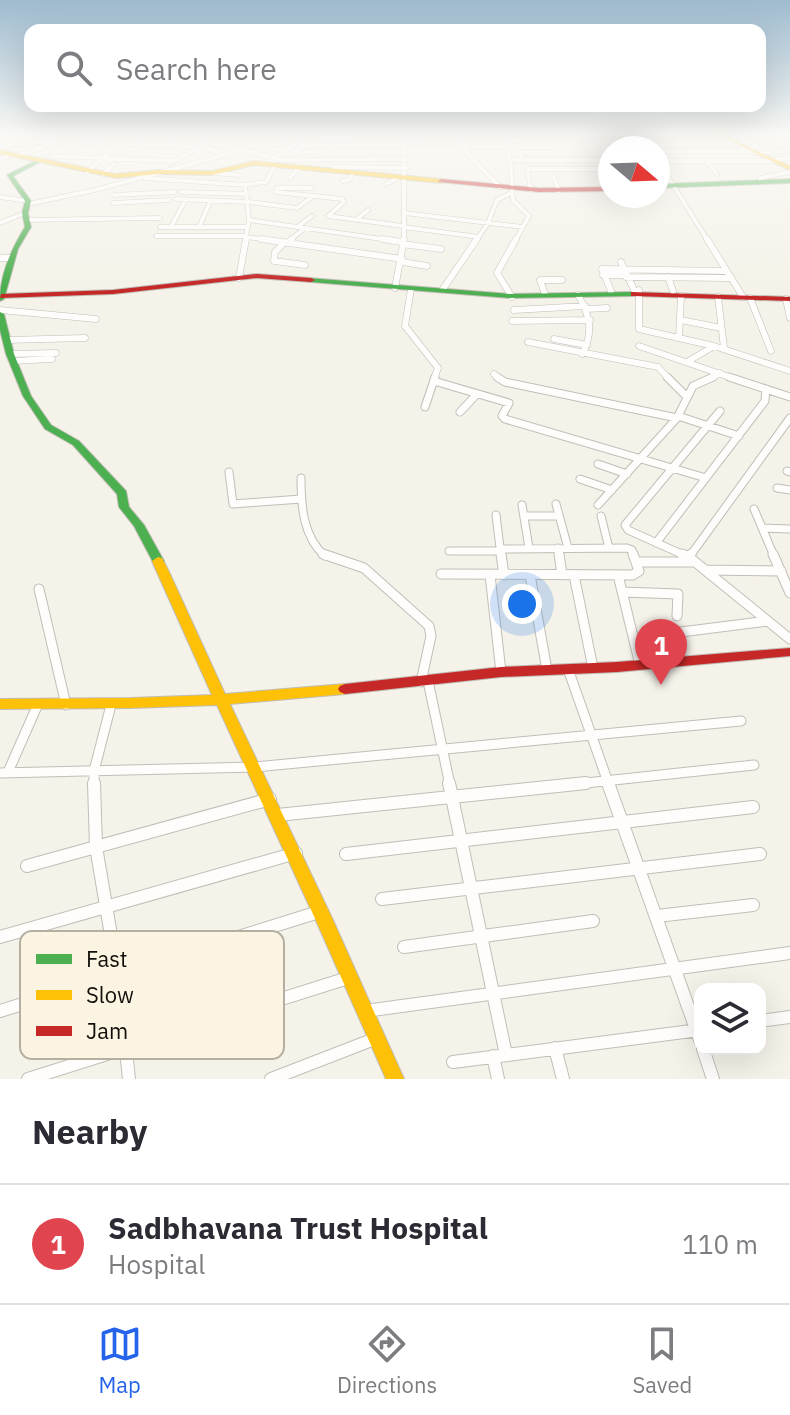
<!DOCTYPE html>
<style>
body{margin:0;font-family:"IBM Plex Sans",sans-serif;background:#f2f2f3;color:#2b2b33}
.controls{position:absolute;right:24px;bottom:24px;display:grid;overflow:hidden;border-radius:16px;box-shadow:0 8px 32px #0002}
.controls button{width:72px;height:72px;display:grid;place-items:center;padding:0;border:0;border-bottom:2px solid #e1e1e2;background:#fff;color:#2b2b33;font:40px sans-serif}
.compass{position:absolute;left:598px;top:136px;width:72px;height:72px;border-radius:50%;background:#fff;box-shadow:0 8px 32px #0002;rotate:109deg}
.you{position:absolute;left:522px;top:604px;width:28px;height:28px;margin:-20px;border:6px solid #fff;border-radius:50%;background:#1a73e8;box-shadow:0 0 0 12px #1a73e833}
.badge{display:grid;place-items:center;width:52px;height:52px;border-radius:50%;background:#2563eb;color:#fff;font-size:26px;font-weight:700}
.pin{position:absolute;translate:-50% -66px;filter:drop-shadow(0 2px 4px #0008)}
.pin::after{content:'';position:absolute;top:42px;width:28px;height:24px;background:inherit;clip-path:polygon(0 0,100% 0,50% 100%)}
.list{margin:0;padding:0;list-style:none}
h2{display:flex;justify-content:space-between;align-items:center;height:104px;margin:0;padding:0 32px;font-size:34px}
h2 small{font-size:26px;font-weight:400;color:#7c7c81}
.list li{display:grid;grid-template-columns:52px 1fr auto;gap:24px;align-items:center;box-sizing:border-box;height:120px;padding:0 32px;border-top:2px solid #e1e1e2}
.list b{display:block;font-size:30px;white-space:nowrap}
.list p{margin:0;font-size:26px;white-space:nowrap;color:#7c7c81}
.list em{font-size:26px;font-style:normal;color:#7c7c81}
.icon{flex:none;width:44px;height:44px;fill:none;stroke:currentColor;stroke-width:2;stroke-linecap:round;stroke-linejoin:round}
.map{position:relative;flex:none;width:790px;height:1079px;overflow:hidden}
.search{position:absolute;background:#fff;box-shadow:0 8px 32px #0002;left:24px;right:24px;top:24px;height:88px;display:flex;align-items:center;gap:20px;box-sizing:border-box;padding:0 28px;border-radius:16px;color:#7c7c81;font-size:30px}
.sheet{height:224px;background:#fff}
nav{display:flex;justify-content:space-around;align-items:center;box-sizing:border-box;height:112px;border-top:2px solid #e1e1e2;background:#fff;font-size:22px;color:#7c7c81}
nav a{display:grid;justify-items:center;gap:4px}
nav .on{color:#2563eb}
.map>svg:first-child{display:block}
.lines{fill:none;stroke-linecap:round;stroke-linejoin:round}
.street-far4-casing{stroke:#c0beb6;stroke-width:5}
.street-far3-casing{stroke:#c0beb6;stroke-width:7}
.street-far2-casing{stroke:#c0beb6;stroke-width:9}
.street-far1-casing{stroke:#c0beb6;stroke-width:11}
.street-casing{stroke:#c0beb6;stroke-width:14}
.fast-casing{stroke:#c0beb6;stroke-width:2}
.slow-casing{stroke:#c0beb6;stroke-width:2}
.jam-casing{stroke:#c0beb6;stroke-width:2}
.street-far4{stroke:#fefdfc;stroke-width:4}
.street-far3{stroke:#fefdfc;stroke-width:6}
.street-far2{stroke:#fefdfc;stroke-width:7}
.street-far1{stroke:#fefdfc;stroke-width:9}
.street{stroke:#fefdfc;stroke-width:12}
.fast{fill:#4caf50;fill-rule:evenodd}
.slow{fill:#ffc107;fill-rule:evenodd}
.jam{fill:#c62828;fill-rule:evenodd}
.key{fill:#fbf4e3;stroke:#b5afa2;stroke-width:2}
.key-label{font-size:22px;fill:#110f09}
</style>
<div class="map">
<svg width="790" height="1079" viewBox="0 0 790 1079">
<rect width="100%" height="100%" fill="#f5f2e9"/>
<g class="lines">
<defs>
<path id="street-far4" d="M28 134 53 135
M215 134 296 144
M281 134 305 137
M463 134 465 151 500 187
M504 134 511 167 513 200 529 216 515 241
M640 134 649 148
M712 134 747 150
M734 134 757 145 753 148
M404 135 429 136
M445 136 477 137
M316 139H405
M644 139H724
M200 140 274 158
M505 140 645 141
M81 142 201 147 226 154
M404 142H464
M0 146 108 136 202 140
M251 146 285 150
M464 147 638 148
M375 152H405
M658 152 754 151
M291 153 301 146 405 145
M291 153 314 152
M756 153 790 150
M14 156 66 140
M50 156 173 161
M272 159 311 134
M0 160 10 155
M271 160 406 159
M510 160H610
M521 160 520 153H552
M771 160 790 158
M658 161 708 241
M658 161H774
M706 161 717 174
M170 163 197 149
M334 167 407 168
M602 169 610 186
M87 172 118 144
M212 173 240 175
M103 174 114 164
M554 177 559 191
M145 178 245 185 249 220 245 241
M290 178 298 168
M343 181 349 180 353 173
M761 182 760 178 790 172
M386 184 400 177
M243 185 266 182 275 165
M312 188H277L276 192 342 199 344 202 328 216 403 226
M531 190 527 169H610
M181 192 248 194
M114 195 175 192
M0 197 28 201
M176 199 248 202
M249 202 297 208 312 197
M113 203 169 200
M28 204 95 190 247 149
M404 213 523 227
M27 220 160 218
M249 220 396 241
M356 220 368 210
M0 223 25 213
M160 227H248
M171 227 186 199
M199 227 211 200
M297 227 312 216
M403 227 479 237
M156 236H246
M246 237 276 241
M289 241 305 228
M404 241V134
M476 241 488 223 497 200 511 193"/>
<path id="street-far3" d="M261 239 402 259
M382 239 402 242
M707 239 743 297
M284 243 275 252 274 261 305 265
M287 243 292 239
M402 244 441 249
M0 258H12
M402 262 427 266
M621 262 634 290
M603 275H625
M626 277 730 278
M668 277 673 291
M239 278 246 239
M395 288 404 239
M411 289 405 326 438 368 434 379
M443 289 477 239
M639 290V329L714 346
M611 291 602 269 726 271
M545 294 540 280H562
M578 295C590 315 594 333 582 354
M512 297 497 273 516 239
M718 297 724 348
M750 298 771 351
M786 299 790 318
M586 309 607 308
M0 310 96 319
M514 310 585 306
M681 320 721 328
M512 321 590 320
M679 338 681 296
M554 339 587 345
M7 340 85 338
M528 342 658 367 669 379
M639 346 735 379
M10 354 56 353
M12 361 52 359
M687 362 714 346 790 371
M494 374 500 379
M709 379 720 373"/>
<path id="street-far2" d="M497 377 505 382 677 418
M667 377 687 397
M729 377 790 397
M434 381 509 403 502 416 505 419 706 478
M425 407 435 377
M460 412 477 394
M678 416 739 436
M598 464 627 474
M787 471 790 472
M229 472 233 504 301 499
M301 478C301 506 303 537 325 556
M580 479 612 490
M777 488 790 490
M556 504 568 548
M522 505 529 548
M598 505 677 418 693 386 713 377
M754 509 774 556
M496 515 501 556
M524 516H559
M601 516 609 548
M762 528 790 529
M656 543 765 401 766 389
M558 548 559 556
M500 549 627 548 632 550 634 556
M449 551H501
M686 556 628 530 625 525 720 411
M690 556 790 418"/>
<path id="street-far1" d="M323 554 364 568 429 626 431 636 421 682
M501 554 504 575
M559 554 562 575
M682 554 689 557
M691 554 689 557 790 639
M773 554 790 593
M636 562H694
M705 570 781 571
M441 574 633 575 639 571 633 554
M490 575 501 672
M530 575 547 670
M574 575 593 668
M618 575 640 665
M39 589 66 705
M622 592 678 594 677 616
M673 633 768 621
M568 669 609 785
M428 681 450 785
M8 772 38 704
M0 773 255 767 741 721
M94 785V771L111 705
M567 785 754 765"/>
<path id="street" d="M94 783 96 847 118 976 129 1079
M449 783 506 1055
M608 783 700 1040
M278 815 586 783
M346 854 753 807
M27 866 270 799
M382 899 760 854
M657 916 753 905
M0 937 296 853
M404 947 593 921
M0 1011 322 911
M365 1011 790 953
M760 1021 790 1017
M555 1048 563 1079
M703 1049 713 1079
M493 1056 498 1079
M453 1062 699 1030
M28 1079 351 977
M271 1079 377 1038"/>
<path id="fast" d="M35 161 40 162 13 176 31 201 28 213 31 227 18 249 4 299 0 301C0 274 11 250 25 227L22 213 25 201 7 175Z
M790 179V183L658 188V184Z
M308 278 510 294 634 292 638 294 634 296 510 298 311 282H308Z
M0 312 4 314 14 354 31 396 51 425 79 441 126 491 129 507 144 525 164 561 162 564 158 565 154 564 134 526 119 507 117 494 73 445 45 429 23 396 6 354 0 330Z"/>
<path id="slow" d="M715 134H721L790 166V170Z
M0 150 116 174 158 170 212 171 254 161 441 179 444 181 441 183 254 165 212 175 158 174 116 178 0 154Z
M158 557 162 558 170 574 225 694 345 684 350 686 352 689 350 692 345 694 230 704 332 918 404 1079H386L318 925 217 705 130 708 0 709V699L130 698 212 695 152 561Z"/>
<path id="jam" d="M441 179 539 188 610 187V191L539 192 439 182 438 181Z
M257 274 311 278 315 280 311 282 257 278 113 294 0 298 1 294 113 290Z
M631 292 790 297V301L634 296H631Z
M790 648V656L617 672 501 677 345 694 340 692 338 689 340 686 345 684 501 667 617 662Z"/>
</defs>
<use href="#street-far4" class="street-far4-casing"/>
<use href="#street-far3" class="street-far3-casing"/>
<use href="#street-far2" class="street-far2-casing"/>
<use href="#street-far1" class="street-far1-casing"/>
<use href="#street" class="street-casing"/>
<use href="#fast" class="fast-casing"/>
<use href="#slow" class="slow-casing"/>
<use href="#jam" class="jam-casing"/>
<use href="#street-far4" class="street-far4"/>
<use href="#street-far3" class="street-far3"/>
<use href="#street-far2" class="street-far2"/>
<use href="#street-far1" class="street-far1"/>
<use href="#street" class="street"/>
<use href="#fast" class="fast"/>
<use href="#slow" class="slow"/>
<use href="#jam" class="jam"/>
</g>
<linearGradient id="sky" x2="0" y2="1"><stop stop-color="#9ebbcf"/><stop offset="0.47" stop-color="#faf9f5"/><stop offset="1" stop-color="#faf9f5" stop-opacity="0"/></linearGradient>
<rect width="790" height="285" fill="url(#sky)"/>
<rect x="20" y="931" width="264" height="128" rx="12" class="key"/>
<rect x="36" y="954" width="36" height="10" fill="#4caf50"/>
<rect x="36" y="990" width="36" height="10" fill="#ffc107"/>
<rect x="36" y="1026" width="36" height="10" fill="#c62828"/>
<g class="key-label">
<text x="86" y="967">Fast</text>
<text x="86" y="1003">Slow</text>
<text x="86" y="1039">Jam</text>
</g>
</svg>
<div class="controls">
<button><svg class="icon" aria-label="layers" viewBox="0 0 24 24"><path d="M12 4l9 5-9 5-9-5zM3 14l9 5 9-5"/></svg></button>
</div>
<svg class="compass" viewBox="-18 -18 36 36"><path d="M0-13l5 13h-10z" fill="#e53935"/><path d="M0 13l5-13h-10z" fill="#7c7c81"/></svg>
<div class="you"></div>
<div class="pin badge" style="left:661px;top:685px;background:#e0444e">1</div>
<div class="search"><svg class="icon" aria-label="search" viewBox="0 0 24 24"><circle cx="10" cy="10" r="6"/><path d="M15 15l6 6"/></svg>Search here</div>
</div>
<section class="sheet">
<h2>Nearby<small></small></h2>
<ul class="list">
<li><span class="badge" style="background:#e0444e">1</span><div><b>Sadbhavana Trust Hospital</b><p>Hospital</p></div><em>110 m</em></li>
</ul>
</section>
<nav>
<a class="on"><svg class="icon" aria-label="map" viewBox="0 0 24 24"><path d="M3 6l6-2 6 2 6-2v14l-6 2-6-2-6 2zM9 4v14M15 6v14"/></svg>Map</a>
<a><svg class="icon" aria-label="directions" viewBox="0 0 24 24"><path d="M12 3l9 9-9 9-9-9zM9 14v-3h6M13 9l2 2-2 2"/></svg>Directions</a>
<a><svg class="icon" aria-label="saved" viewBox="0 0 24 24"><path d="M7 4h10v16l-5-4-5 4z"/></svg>Saved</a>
</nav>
